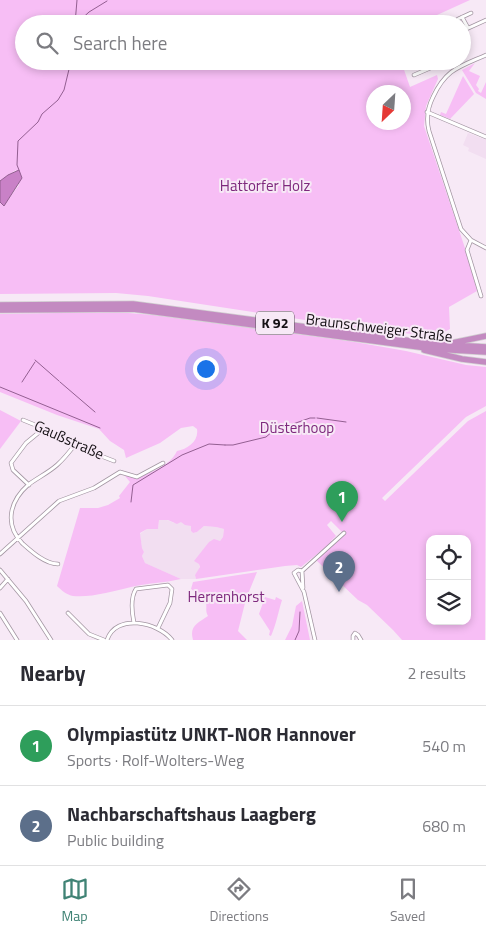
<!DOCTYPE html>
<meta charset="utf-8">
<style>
body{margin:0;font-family:"Titillium Web",sans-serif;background:#f7f7f7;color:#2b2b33}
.controls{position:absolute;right:15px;bottom:15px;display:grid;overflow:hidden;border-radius:10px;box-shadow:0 2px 8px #0003}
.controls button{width:45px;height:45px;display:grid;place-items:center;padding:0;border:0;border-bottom:1px solid #e1e1e2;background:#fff;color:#2b2b33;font:25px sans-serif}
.compass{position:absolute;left:366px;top:85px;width:45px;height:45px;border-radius:50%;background:#fff;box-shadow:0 2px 8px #0003;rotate:205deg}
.you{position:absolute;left:205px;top:368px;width:18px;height:18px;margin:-12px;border:4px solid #fff;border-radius:50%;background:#1a73e8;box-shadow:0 0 0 8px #1a73e833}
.badge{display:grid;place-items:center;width:32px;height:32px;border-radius:50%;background:#408375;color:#fff;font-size:16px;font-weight:700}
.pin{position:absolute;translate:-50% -41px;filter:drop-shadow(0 1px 2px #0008)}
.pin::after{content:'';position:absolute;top:26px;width:18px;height:15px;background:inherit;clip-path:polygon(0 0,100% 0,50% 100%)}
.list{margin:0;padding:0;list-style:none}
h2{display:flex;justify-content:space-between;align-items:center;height:65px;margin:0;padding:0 20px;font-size:21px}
h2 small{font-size:16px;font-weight:400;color:#7c7c81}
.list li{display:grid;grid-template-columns:32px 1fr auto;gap:15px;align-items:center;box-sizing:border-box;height:80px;padding:0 20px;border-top:1px solid #e1e1e2}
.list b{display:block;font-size:19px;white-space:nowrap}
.list p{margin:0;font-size:16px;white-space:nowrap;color:#7c7c81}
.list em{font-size:16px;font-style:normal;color:#7c7c81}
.icon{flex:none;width:28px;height:28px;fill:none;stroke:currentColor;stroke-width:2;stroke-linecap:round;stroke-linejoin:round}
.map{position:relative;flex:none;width:486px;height:640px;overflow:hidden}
.search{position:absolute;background:#fff;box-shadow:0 2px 8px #0003;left:15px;right:15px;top:15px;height:55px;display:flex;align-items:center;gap:12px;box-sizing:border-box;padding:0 18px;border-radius:28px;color:#7c7c81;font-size:19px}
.sheet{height:225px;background:#fff}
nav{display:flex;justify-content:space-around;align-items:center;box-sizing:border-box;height:70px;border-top:1px solid #e1e1e2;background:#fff;font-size:14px;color:#7c7c81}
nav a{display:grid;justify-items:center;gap:2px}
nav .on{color:#408375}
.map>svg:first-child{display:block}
.built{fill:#f2def1}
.green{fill:#f7bef5;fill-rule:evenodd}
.water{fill:#c981c7;stroke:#935f91}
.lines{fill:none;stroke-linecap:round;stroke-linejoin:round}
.stream{stroke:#935f91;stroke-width:1}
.minor-casing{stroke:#a396a2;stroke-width:4.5}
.highway-casing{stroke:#d0cfd0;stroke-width:7}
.minor{stroke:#fff;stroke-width:3}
.highway{stroke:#c38ac1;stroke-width:5.5}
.labels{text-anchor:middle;stroke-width:4;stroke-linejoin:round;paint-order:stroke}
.shield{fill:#f7e9f6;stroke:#595158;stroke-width:1}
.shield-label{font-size:14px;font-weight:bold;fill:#151014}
.park-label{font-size:15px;fill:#7e287d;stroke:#f7e9f6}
.street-label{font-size:15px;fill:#151014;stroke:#f7e9f6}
</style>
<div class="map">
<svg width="486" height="640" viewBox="0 0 486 640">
<rect width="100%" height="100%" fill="#f7e9f6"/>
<path class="built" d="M468 133 486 140V159L468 151 469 148 463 145Z
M159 520H167L174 523 181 521 191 526V531L193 533 197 532 204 526 216 527 224 529 223 537 220 541 209 542 199 564 200 569 195 575 196 579H181L145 563 142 556 144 552 142 548 140 534 147 529H158Z"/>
<path class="green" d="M0 0H470L426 20 412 24H24V61H401L410 87 437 75 438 79 426 106 424 126 468 257 477 291 449 307 450 329 438 335 430 336 358 328 148 296 116 293 0 294V202L4 205 19 185 16 170 0 181ZM374 92H404V122H374Z
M475 63 469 71 480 76 476 85 479 89 478 91 481 93 486 82V99L476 93 462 70Z
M463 76 474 94 450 119 440 115 441 112 446 114Z
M116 312 153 315 349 341 406 351 466 365 486 367V406L466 417 382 498 385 501 468 421 486 411 485 640H402L393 630 367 605 358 600 317 561 318 558 345 535 331 521 327 525 336 536 331 541 332 542 301 567 297 565 285 566 196 579 195 575 200 567 199 564 194 561 209 542 214 539 220 541 223 537 224 529 216 527 204 526 197 532 193 533 191 531V526L185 525 181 522 177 524 168 520H159L158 529H147L140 533 142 548 144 552 142 556 145 563 181 579C164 583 147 583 131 587 114 591 90 598 73 596 67 595 61 590 57 586L80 508H98L108 505 120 498 119 496 130 482 125 476 126 474 132 477C147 476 170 466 177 451 188 449 199 441 197 429L193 426 181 428 160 443 126 458 124 450 110 441 99 429 57 415 0 392V314ZM430 539H467V621H430Z
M0 410 21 421 0 449Z
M257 572 246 599 238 631 247 640H193C189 626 198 623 208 616 205 611 207 608 206 603 204 597 196 593 191 589L193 582Z
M265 597 275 600 276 597 282 600C278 613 276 625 271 636L269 635 270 631 259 614Z
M302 601 310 640H285L292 626 296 606Z"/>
<path class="water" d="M19 170 22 178 4 206 0 202V181L8 175Z"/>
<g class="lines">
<path class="stream" d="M75 24 77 0
M76 24 89 12 107 1
M19 170 17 165 18 141 38 122 42 114 58 100 64 90 71 61
M35 360 59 381
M22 382 35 362
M60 382 95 412
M0 387 100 428
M317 418 346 422
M225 445H233L266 437 273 431 310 418H315
M131 502 133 485 182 455 209 444 225 445
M295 640 299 631 300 612"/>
<defs>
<path id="minor" d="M462 17 468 28
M458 19 471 13
M462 31 486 20
M486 55C459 67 446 69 433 97 427 109 426 119 429 131L461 229 471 240 486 248
M414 75 435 66 433 61
M427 112 486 137
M471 240 467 250 481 296
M23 420 77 442 101 456 114 461
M29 485 13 470 11 463 26 443 43 429
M0 554 59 501 94 488 120 472 137 477 163 463
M58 564C45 564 31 551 22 543 4 524 10 501 28 485 37 478 48 473 57 465 65 458 71 450 77 442
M0 570 26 601 51 640
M302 571 298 570 294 573 304 592 315 640
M302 571 344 533
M302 571 303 588
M0 588 8 579
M0 613 17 640
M68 613 89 634 104 640
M134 623C132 613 130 598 136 589L168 585 172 589 170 603 158 628
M107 640C116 613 158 622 172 640
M353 640V636L355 633 358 635 361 640"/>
<path id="highway" d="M0 305 133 304 435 344 486 347
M0 310 133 309 434 349 486 352
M452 343 486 336
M424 350 462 359 486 362"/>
</defs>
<use href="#minor" class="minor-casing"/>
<use href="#highway" class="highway-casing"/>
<use href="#minor" class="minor"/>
<use href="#highway" class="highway"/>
</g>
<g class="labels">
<rect class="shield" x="256" y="311.5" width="38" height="23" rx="4"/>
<g class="shield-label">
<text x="275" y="328">K 92</text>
</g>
<g class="park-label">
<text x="265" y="191">Hattorfer Holz</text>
<text x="297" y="433">Düsterhoop</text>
<text x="226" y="602">Herrenhorst</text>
</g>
<g class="street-label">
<text transform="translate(379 328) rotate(7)" y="5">Braunschweiger Straße</text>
<text transform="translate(69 440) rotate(24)" y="5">Gaußstraße</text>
</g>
</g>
</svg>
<div class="controls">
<button><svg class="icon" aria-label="locate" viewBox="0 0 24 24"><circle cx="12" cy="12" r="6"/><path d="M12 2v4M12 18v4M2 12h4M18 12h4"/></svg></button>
<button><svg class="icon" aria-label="layers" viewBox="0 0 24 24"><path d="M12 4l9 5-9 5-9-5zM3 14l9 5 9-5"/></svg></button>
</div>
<svg class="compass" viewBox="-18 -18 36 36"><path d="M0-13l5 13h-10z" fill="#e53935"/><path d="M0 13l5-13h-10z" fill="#7c7c81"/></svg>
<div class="you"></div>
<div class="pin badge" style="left:342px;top:522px;background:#2e9e5b">1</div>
<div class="pin badge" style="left:339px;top:592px;background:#5c6f8a">2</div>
<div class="search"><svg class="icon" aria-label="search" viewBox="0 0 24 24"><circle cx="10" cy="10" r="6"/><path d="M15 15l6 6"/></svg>Search here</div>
</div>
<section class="sheet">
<h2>Nearby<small>2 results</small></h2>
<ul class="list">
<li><span class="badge" style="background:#2e9e5b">1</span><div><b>Olympiastütz UNKT-NOR Hannover</b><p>Sports · Rolf-Wolters-Weg</p></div><em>540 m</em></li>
<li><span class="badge" style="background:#5c6f8a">2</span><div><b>Nachbarschaftshaus Laagberg</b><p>Public building</p></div><em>680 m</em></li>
</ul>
</section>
<nav>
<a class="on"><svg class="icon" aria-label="map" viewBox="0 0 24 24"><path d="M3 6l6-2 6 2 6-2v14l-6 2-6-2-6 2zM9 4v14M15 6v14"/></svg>Map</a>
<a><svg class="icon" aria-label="directions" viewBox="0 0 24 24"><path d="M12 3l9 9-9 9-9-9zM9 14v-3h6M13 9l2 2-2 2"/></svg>Directions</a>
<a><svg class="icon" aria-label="saved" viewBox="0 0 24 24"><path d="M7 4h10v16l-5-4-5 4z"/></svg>Saved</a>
</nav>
